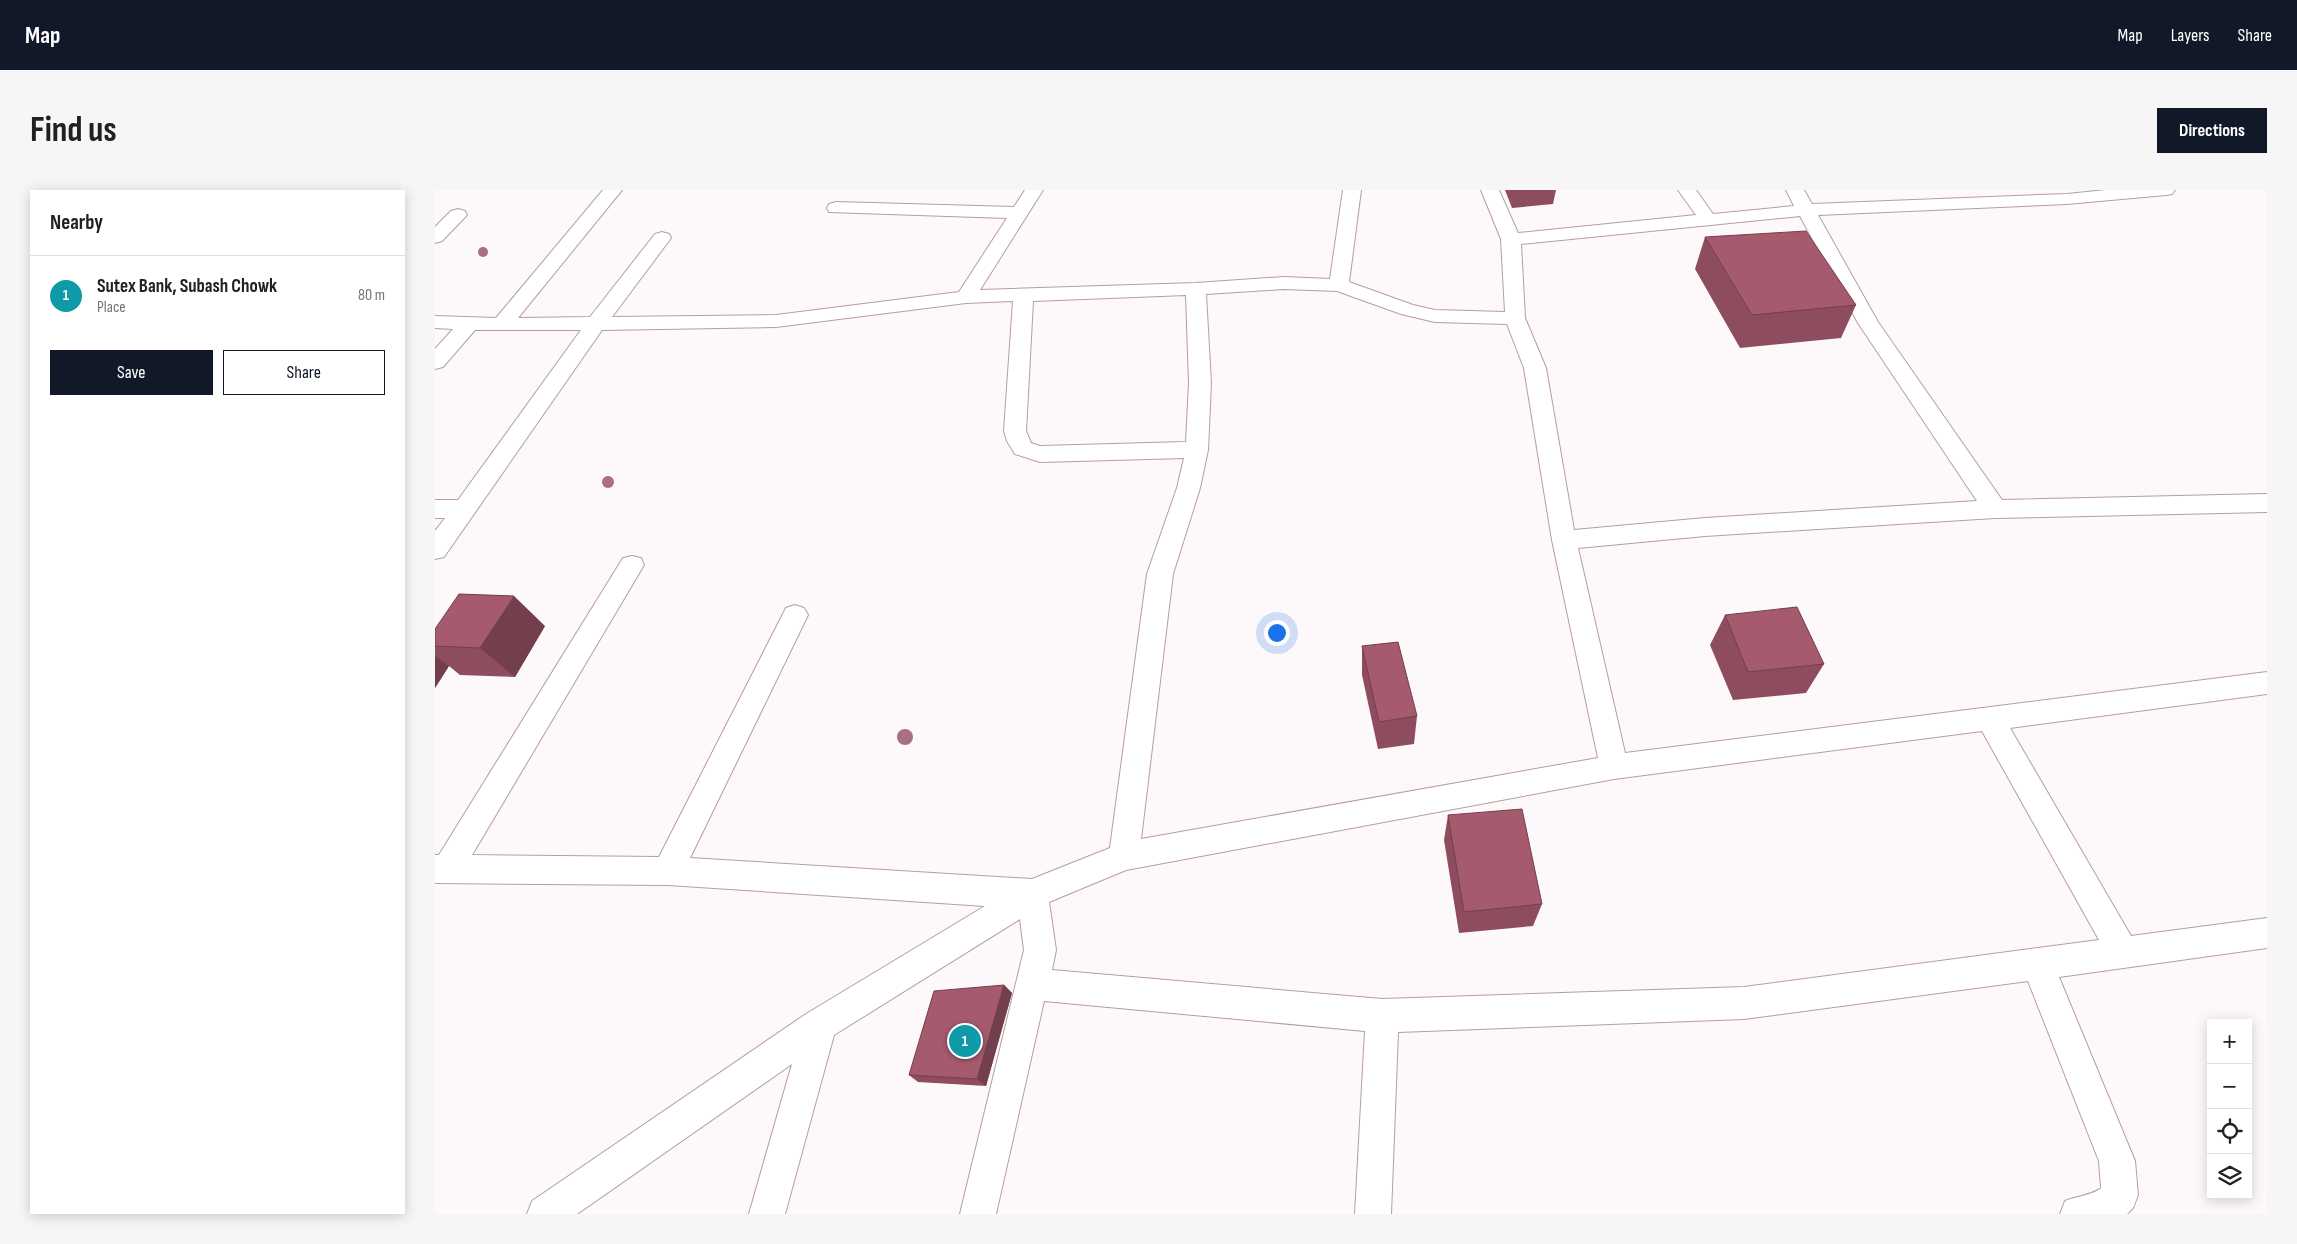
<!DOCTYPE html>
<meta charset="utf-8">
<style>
body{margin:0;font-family:"Sofia Sans Condensed",sans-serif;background:#f6f6f6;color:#202124}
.controls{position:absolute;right:15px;bottom:15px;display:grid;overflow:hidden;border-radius:0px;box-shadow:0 2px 12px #0003}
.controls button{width:45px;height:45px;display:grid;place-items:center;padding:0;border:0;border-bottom:1px solid #e0e0e0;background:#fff;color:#202124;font:25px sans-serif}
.you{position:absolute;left:841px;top:442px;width:18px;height:18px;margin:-12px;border:4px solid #fff;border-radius:50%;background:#1a73e8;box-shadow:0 0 0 8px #1a73e833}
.badge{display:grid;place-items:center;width:32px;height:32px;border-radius:50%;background:#111827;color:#fff;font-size:16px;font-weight:700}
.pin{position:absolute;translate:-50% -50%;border:2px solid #fff;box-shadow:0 1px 5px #0006}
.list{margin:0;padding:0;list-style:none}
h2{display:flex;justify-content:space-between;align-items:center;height:65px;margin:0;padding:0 20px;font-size:21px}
h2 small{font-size:16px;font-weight:400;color:#757577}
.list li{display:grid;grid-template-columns:32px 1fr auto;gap:15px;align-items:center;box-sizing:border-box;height:80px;padding:0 20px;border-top:1px solid #e0e0e0}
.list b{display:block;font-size:19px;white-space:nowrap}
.list p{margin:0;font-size:16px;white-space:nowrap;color:#757577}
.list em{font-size:16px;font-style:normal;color:#757577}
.actions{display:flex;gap:10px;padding:15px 20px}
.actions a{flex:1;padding:11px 0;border:1px solid #111827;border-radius:0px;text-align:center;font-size:18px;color:#111827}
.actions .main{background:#111827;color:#fff}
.icon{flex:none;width:28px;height:28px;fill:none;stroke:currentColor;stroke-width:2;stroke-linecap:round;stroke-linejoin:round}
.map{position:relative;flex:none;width:1832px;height:1024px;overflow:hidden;border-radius:0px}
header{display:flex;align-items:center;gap:30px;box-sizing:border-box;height:70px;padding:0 25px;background:#111827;color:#fff}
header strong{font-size:24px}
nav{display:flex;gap:28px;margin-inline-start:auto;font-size:18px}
.intro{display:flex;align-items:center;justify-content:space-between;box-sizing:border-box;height:120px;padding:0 30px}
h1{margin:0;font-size:35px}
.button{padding:12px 22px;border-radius:0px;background:#111827;color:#fff;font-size:18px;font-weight:700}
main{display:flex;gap:30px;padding:0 30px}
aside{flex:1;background:#fff;border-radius:0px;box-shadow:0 2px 12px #0003}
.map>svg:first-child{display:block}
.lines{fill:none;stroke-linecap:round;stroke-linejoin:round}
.minor-casing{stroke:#b69da2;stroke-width:2}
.minor{fill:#fff;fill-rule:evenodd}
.tree{fill:#a77087}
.wall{fill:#8e4d5f}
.shaded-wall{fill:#743f4d}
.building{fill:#a55a6e;stroke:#743f4d}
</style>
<header>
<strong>Map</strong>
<nav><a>Map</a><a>Layers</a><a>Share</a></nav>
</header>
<div class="intro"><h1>Find us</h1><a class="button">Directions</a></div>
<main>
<aside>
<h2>Nearby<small></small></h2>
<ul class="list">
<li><span class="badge" style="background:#0f9aa8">1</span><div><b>Sutex Bank, Subash Chowk</b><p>Place</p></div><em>80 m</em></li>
</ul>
<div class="actions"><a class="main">Save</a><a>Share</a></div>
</aside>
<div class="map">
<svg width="1832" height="1024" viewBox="0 0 1832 1024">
<rect width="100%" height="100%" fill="#fdf8f9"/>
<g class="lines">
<defs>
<path id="minor" d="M168 0H187L83 128 155 127 220 44 227 42 234 44 236 48 177 127 341 125 524 102 572 28 394 22 392 18 394 14 401 12 579 17 590 0H608L545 100 761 93 849 87 895 89 908 0H926L914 92 978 115 1000 120 1070 122 1066 49 1046 0H1064L1083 43 1261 25 1243 0H1261L1278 24 1359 16 1351 0H1369L1377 14 1632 4 1671 0H1740L1737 4 1731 5 1632 14 1383 25 1443 132 1567 310 1832 304V322L1560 328 1270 346 1143 358 1190 563 1832 482V504L1575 538 1696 746 1832 728V758L1624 787 1700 971 1703 1005 1698 1018 1692 1024H1625L1630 1011C1639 1007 1661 1004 1666 998L1664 971 1593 791 1309 829 963 842 956 1024H920L930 841 609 811 561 1024H525L589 760 585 729 399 845 350 1024H314L357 874 142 1024H92L97 1011 371 824 550 716 233 695 0 693V665H4L188 368 197 366 206 368 209 375 37 665 224 667 351 418 360 415 369 418 373 425 255 668 597 689 675 658 712 384 742 298 749 268 605 272 580 264 572 251 569 241 578 111 531 113 341 137 167 140 9 367 0 369V341L10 328H0V310H23L146 140H40L8 177 0 179V159L18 139 0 138V126L61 128ZM1365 26 1423 133 1542 311 1270 328 1139 340 1111 178 1090 128 1086 54ZM849 99 902 101 966 124 1000 132 1072 134 1089 178 1117 350 1163 568 706 649 738 384 765 298 773 260 776 193 771 104ZM751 105 754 193 751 252 605 256 596 253 591 241 598 111ZM1547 541 1664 750 1309 797 947 809 617 780 621 760 614 712 691 680 1179 589Z
M23 19 30 21 32 25 7 51 0 53V37L16 21Z"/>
</defs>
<use href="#minor" class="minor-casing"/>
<use href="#minor" class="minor"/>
</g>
<g class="tree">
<circle cx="48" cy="62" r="5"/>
<circle cx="173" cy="292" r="6"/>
<circle cx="470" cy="547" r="8"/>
</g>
<path class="wall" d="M1070 0H1121L1118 14 1077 18Z
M1270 47 1421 115 1406 148 1305 158 1260 79Z
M1290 425 1389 474 1371 503 1298 510 1275 455Z
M110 436 80 487 25 485 14 476 0 498V439Z
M927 456 982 526 979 554 943 559 927 485Z
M1013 625 1107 714 1098 736 1024 743 1009 650Z
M569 795 577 803 551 896 483 892 474 885Z"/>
<path class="shaded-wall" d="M79 406 110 436 80 487 45 458Z
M0 466 14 476 0 498Z
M569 795 577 803 551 896 542 889Z"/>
<path class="building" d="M1371 41 1421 115 1317 125 1270 47Z
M24 404 79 406 45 458 0 456V439Z
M1362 417 1389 474 1313 482 1290 425Z
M963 452 982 526 944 532 927 456Z
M1087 619 1107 714 1029 722 1013 625Z
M569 795 542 889 474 885 499 801Z"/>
</svg>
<div class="controls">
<button>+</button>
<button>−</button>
<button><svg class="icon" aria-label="locate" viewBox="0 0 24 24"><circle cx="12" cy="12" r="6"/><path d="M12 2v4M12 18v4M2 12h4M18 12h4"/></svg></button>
<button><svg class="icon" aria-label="layers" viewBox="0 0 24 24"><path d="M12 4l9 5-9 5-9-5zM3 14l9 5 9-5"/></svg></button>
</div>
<div class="you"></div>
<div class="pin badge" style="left:530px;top:851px;background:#0f9aa8">1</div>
</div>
</main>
